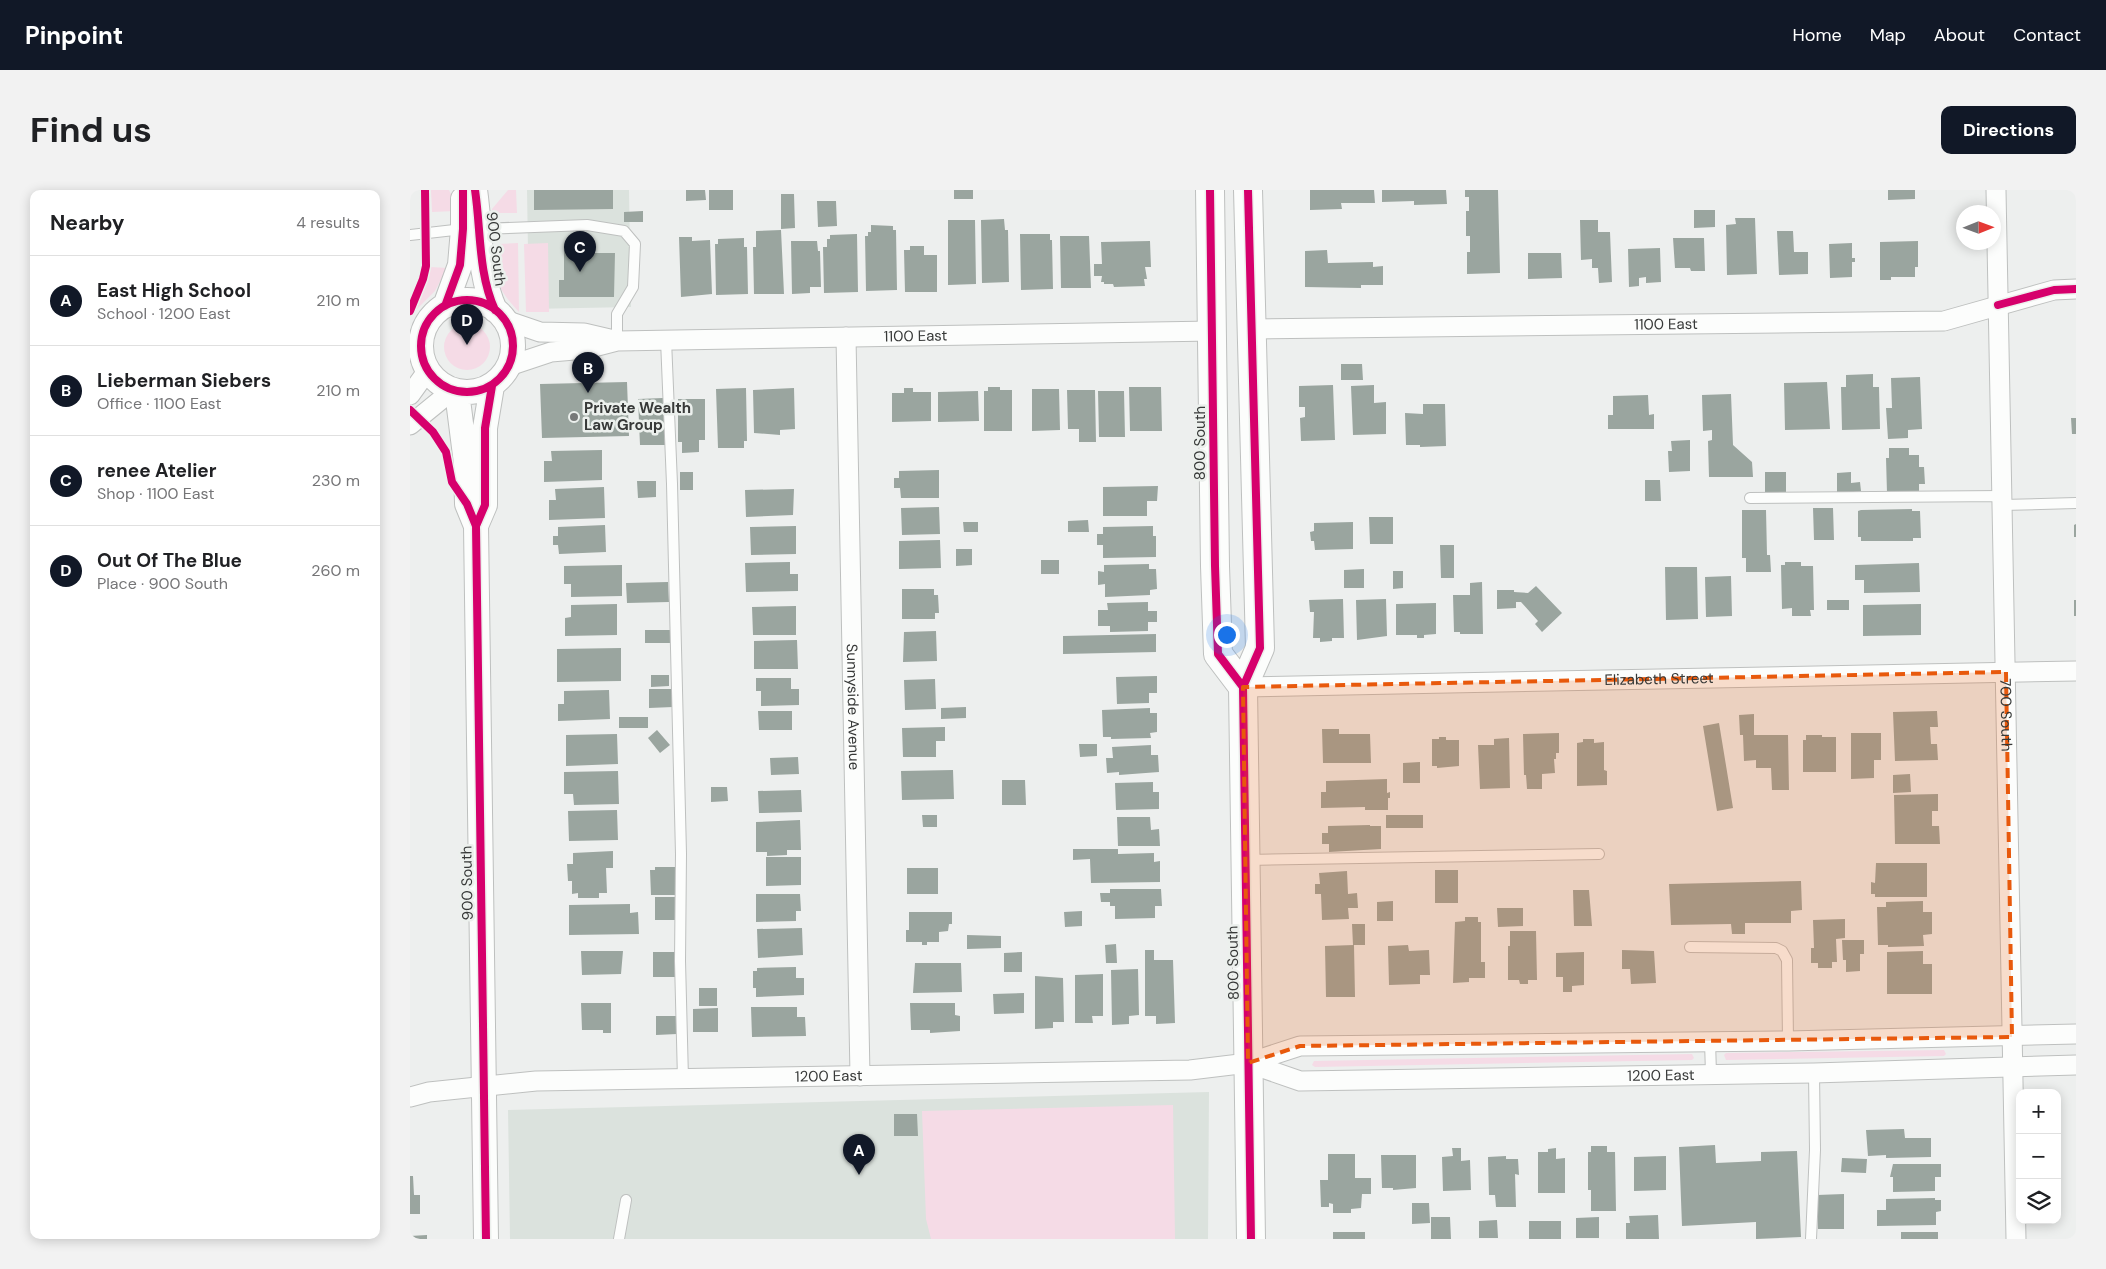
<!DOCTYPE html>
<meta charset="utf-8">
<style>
body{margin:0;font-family:"DM Sans",sans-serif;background:#f2f2f2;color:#202124}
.controls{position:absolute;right:15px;bottom:15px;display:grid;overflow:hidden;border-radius:10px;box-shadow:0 2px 12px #0003}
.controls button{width:45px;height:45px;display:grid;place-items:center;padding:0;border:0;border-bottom:1px solid #e0e0e0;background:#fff;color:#202124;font:25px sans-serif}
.compass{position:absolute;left:1546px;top:15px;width:45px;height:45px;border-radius:50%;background:#fff;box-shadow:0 2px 12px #0003;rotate:89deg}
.you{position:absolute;left:816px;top:444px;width:18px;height:18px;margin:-12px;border:4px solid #fff;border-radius:50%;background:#1a73e8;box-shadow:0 0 0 8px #1a73e833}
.badge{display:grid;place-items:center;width:32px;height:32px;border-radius:50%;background:#111827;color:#fff;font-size:16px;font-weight:700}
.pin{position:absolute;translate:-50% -41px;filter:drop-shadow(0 1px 2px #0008)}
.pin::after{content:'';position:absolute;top:26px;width:18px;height:15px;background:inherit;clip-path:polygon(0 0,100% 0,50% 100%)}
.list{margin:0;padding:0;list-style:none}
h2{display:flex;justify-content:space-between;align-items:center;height:65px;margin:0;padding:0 20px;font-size:21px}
h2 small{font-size:16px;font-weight:400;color:#757577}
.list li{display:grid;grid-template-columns:32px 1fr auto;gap:15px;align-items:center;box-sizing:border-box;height:90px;padding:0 20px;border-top:1px solid #e0e0e0}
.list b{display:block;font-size:19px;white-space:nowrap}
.list p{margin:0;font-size:16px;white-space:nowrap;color:#757577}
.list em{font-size:16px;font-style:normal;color:#757577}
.icon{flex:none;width:28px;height:28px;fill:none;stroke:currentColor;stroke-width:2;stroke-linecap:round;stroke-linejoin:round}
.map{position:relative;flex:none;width:1666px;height:1049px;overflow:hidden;border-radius:10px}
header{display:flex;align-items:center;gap:30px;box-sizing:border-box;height:70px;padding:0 25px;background:#111827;color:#fff}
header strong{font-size:24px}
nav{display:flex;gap:28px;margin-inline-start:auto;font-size:18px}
.intro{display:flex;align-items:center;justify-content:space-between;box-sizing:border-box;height:120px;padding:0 30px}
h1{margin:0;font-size:35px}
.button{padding:12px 22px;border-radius:10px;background:#111827;color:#fff;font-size:18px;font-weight:700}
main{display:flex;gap:30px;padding:0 30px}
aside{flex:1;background:#fff;border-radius:10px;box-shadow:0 2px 12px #0003}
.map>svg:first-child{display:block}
.built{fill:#dbe2dd}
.green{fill:#f5dbe6}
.building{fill:#9aa59f}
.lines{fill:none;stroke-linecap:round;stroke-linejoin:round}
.service-casing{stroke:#bec0bf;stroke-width:12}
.minor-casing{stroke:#bec0bf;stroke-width:21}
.tertiary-casing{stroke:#bec0bf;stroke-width:26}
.secondary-casing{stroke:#bec0bf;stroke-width:30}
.service{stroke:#fcfdfc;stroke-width:10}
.minor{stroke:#fcfdfc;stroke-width:19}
.tertiary{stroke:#fcfdfc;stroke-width:24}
.secondary{stroke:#fcfdfc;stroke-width:28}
.cycleway-casing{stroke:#ecf0ed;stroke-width:11}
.cycleway{stroke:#d6006c;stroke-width:8}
.marked{fill:#e8590c;fill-opacity:0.2;stroke:#e8590c;stroke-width:4;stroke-dasharray:10 6;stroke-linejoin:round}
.poi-dot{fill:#777978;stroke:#ecf0ed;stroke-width:2}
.labels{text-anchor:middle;stroke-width:5;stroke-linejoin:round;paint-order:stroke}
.street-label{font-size:15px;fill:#373938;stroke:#ecf0ed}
.poi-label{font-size:15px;font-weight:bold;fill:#373938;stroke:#ecf0ed;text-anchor:start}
</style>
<header>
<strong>Pinpoint</strong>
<nav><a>Home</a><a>Map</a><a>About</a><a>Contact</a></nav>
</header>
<div class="intro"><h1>Find us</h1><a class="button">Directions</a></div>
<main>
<aside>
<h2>Nearby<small>4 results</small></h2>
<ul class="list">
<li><span class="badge">A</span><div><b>East High School</b><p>School · 1200 East</p></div><em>210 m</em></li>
<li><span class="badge">B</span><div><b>Lieberman Siebers</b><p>Office · 1100 East</p></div><em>210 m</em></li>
<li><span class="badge">C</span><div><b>renee Atelier</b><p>Shop · 1100 East</p></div><em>230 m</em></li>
<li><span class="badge">D</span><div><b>Out Of The Blue</b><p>Place · 900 South</p></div><em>260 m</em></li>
</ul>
</aside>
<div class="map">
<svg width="1666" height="1049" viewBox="0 0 1666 1049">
<rect width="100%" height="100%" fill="#edefee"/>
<path class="built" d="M117 0H219L221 117 119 119Z
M799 902 798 1049H100L98 920Z"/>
<path class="green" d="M21 0H39L44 11 45 21 22 22Z
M98 0H106L107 23H82V19Z
M108 53 109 122C85 96 87 91 84 57L88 54Z
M138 53 139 122H116L114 54Z
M21 77 37 78 25 101 6 120 5 118Z
M34 157a23 23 0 1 1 46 0a23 23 0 1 1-46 0Z
M1534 860 1536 864 1534 866 1316 870 1314 865 1316 863Z
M1282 864 1284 868 1282 870 905 877 902 875 904 871Z
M763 915 765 1049H521L516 1029 512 921Z"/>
<path class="building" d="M124 0H203V19L124 20Z
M276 0H295L296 10 276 11Z
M299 0H323V20H299Z
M544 0H563V9H544Z
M900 0H964L965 13H931L932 19 900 20Z
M972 0H1036L1037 14 1004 15V11L972 12Z
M1055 0H1088L1090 83 1057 84V62H1060V46H1056V21H1059V7H1055Z
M1478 0H1505V9L1478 10Z
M371 4H384L385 38 371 39Z
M407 11H426L427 36 408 37Z
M1284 20H1305V37L1284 38Z
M233 21V32H214V22Z
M1325 28H1345L1347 84 1317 85 1316 35 1326 34Z
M594 29 595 40H598L599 92 572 93 571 30Z
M538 30H565L566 94 538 95Z
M1170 30H1188V42H1200L1202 92 1189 93 1188 78H1182V69L1171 70Z
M461 35 483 36V40H486L487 100 456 101 455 46H458V42H461Z
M371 40 374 104H344L343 57H346V41Z
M1367 41H1383L1384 62H1398V84L1369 85Z
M447 44 448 102 414 103 413 57H417V49H420V45Z
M610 44H640V50H642L643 99 611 100Z
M650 46H679L681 98H651Z
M269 47H282V51L300 50 302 104 271 107Z
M334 48V57H337L338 104 306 105 305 54H308V49Z
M1263 48H1294L1295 81H1281L1280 78H1265Z
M381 51H407L408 61H410L411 97H400V103L382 104Z
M740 51 741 77H735L737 89H734L735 96 704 97 703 94H694V92H691L692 86H684V74H692L691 52Z
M1508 51V77H1505V87H1481V90H1470V52Z
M1442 53V68H1445V72H1442V87L1420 88 1419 54Z
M500 56H514V65H527V102H495L494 60H500Z
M1250 58 1251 92 1236 93V87L1229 88V96L1219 97 1218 59Z
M154 60H166V63H205L204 107H149V90H154Z
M917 60 918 73 963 72V77L973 76V95H951V98L895 97V61Z
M1118 63H1151L1152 88 1118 89Z
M931 174H952L953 190H931Z
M1463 184V197H1469L1470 239 1432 240 1431 197H1436V185Z
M1510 187 1512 239 1498 240V248L1478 249 1476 218H1482L1481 188Z
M217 192 219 246 132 248 130 194Z
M1417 192 1420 239 1375 240 1374 193Z
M923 195 925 250 891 251 890 228 895 227V217H889V196Z
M964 195V213L976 212V244L943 245 941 196Z
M578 197H590V200H602V241H574V201H578Z
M719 197H751L752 241H720Z
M336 198 337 251H334V258H308L306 199Z
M384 198 385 239 370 240V245L344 243 343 200Z
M494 198H503V202H521V231L482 232V203H494Z
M622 199H649L650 240 622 241Z
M657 200H685L686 252H669V239H658Z
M568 201 569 231 528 232V202Z
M688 201H714L715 247H689Z
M1321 204 1323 255 1342 272 1343 287H1299L1298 251 1302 250V240L1293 241 1292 205Z
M1238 205 1239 225 1244 224V239H1198V225H1203V206Z
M253 208 255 255H230L228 209Z
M268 209H295V250H289V262L272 263V252H268Z
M1013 214H1035L1036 256 1010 257V255H996L995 223 1013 224Z
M1661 228H1666V244H1662Z
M1280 250V281L1259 282 1258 261H1262L1261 251Z
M1479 258H1499V265H1509V277H1514L1515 294H1509V303H1477L1476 268H1479Z
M192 260V290L134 292V271H142L141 261Z
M529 280V308H491L490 298H484V288H489V281Z
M270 282H283V300H270Z
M1355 282H1376V306H1355Z
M1441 282V293L1450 292 1451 301 1427 304V283Z
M1235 290H1250L1251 311H1235Z
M227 291H246V307L228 308Z
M748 296 747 311H737V326H693V297Z
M194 297 195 328 139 330V310H146L145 299Z
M384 299 383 325 336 327 335 300Z
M529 317 530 344 492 345 491 318Z
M1403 318H1423L1424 350H1404Z
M1502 319V321H1510L1511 348H1503V351H1451V347H1448V321L1451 320Z
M1332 320H1356L1357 365H1360L1361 382H1336V368H1332Z
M959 327H983V354H960Z
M678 330 679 342H658V331Z
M553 332H568V342H554Z
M943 332V359L905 360 904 351H901L900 342 904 341V333Z
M1666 334V347H1664V335Z
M195 335 196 362 149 364 148 355H143V346H148V337Z
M386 336V364L341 365 340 337Z
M743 336V346H746V367L693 368V355H687V344H693V337Z
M530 350 531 378 489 379V351Z
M1030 355H1044V388H1031Z
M546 359H562V375L546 376Z
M631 370H649V384H631Z
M380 372V384H388V401L336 402 335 373Z
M1375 372H1391V376H1403L1404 420H1400L1401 426H1382V418L1372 419 1371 375H1375Z
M1509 373 1510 402 1454 403V390H1445V375Z
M739 374V379H746L747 399 740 400V405L695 407V394L688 395V381L694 382V375Z
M212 375V406L161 407V394H154V376Z
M1255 377H1287L1288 429 1256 430Z
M954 379V398H934V380Z
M983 381H993V398L983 399Z
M1321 386 1322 426 1296 427 1295 387Z
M258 392 259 412 217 413 216 393Z
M1072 392 1073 444H1050V442H1044L1043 405H1060V393Z
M1126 396 1152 423 1132 442 1125 434 1128 431 1111 412H1106V418L1087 419V400H1104V402L1118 403Z
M492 399H524V405H528L529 423H525V429H492Z
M933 409 934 448H922V451L910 452V448H903L904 422H900L899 410Z
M976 409 977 446 947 450 946 410Z
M1417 410H1439V420H1417Z
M1664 410H1666V426H1664Z
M738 412V421H747V432H738V441L700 442V436H688V420H698L697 413Z
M1026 413V444L1014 445V448H1007V445H986V414Z
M207 414V445L155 446V428L161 427V415Z
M1511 414V445L1453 446V415Z
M386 416V445H343L342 417Z
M235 440H260V453H235Z
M526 441 527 471 493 472 494 442Z
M746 444V462L653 464V446Z
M387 450 388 479H344V451Z
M211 458V491L147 492V459Z
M241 485H259V496L241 497Z
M747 486V503H739V513L707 514 706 487Z
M346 488H381V499H389V515L351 516V501H346Z
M525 489 526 519 495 520 494 490Z
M239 499H263V517L239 518Z
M199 500 200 529 148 531V514H154V501Z
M556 517V528L531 529V518Z
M740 518V523H747V542L740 543 741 548 701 549V547H693L692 520Z
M348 521H382V540H349Z
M1527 521 1528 537H1520L1521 554H1527L1528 570 1485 571 1483 522Z
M1344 524V545H1378L1379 600H1362L1361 578H1346V570L1334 571 1333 545H1330L1329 525Z
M209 527H238V538H209Z
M1309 533 1323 618 1307 621 1293 536Z
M535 537V551H526V567H493L492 538Z
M912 539H929V544H960L961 573H913Z
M247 540 260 555 250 563 238 548Z
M1149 543V563H1146V569H1144L1145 583 1132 584V599H1117L1116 585H1114L1113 544Z
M1441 543H1471V570H1464V588L1441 589Z
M207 544 208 574 156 576V545Z
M1396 545H1412V547H1426V582H1393V550H1396Z
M1029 547H1036V550H1049V576L1027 578V576H1022V549H1029Z
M1099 548 1100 598 1070 599 1068 555H1084V549Z
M1173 549H1184V553L1194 552V580L1197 581V595L1167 596V553L1173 552Z
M669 554H687V566L670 567Z
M741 555V565H748L749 582 709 585V582L697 583 696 568H703L702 557Z
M388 567 389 584 361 585 360 568Z
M1010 572V593H993V573Z
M543 580 544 609 492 610 491 581Z
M208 581 209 614 164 615 163 604H154V582Z
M1500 584 1501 602 1483 603V585Z
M977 589V603L980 602V608H978V620H955V617L911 618V602H916V591Z
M592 590H615L616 615H592Z
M743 592V602H749V619L706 620 705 593Z
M301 597H317L318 611 301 612Z
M391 600 392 622 349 623 348 601Z
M1528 604V621H1522V636H1529L1530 654H1485L1484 605Z
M207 620 208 650 159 651 158 621Z
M512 625H527V637H513Z
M976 625H1013V638H976Z
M707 627H740L741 640 749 639 750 656H708Z
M390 630 391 660H377V665L357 666V662H346V632Z
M960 635V636H971V659L919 662V654H912V643H918V636Z
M663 659H708V664L744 663V672L750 671V692L681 693 680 669 663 670Z
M203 661V678H196L197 703H189V708H168V703L162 704V691H158L157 674H163V663Z
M356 667H391V695L356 696Z
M1466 673H1517V707H1465V704H1461V692L1465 693Z
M245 677H266V705H241L240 680H245Z
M497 678H528V704H497Z
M1025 680H1048V713H1025Z
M937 681 938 704 947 703 948 718H938L939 729 912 730 911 704H905V694H910L909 683Z
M1391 691 1392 720 1381 721V733H1335V744H1322L1321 734 1261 735 1259 694Z
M700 699H751L752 716H745V728L705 729V716H700V712H691L690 703H700Z
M1163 700H1179L1182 736H1164Z
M346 704H390L391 721H386V731L346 732Z
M245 707H265V730H245Z
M983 711V731H967V712Z
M1513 711V722H1522V744L1513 745 1514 756 1478 757V755H1468L1467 717H1476V712Z
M220 714V723L228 722 229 744 159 745V715Z
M1087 718H1113V736L1088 737Z
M672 721V736L655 737 654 722Z
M499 722H542V734H539L538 741 529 742V752H517V755H512V752H496V740H499Z
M1055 727H1068V732H1071V772H1075V788H1059V792L1043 793 1045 732 1055 731Z
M1435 729V748L1426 749 1427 772H1422V778H1408V773H1401V758H1404L1403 730Z
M942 734H955V755H943Z
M392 738 393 765 348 768 347 739Z
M1100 741H1126L1127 790H1118V794H1110L1109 790H1098V756H1100Z
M557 745 591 746V758L557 759Z
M1432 750H1454V764H1450V781L1436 782V770H1433Z
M706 754 707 773H696L695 755Z
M944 755 945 807H916L915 756Z
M998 755 999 761 1019 760 1020 785H1010V794L979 795 978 756Z
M735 760H744V770H763L765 833 746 834V826H735Z
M1212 760 1244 761 1246 793 1221 794 1220 779H1212Z
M171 761H213L211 784 172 785Z
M1513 761V774H1522V804H1477V762Z
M243 762H265L266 787H243Z
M612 762V782H594V763Z
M1174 762V795L1162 796V802H1153V787H1146V763Z
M505 773H551L552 802 503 803Z
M386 777V788H394V805L346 807V798H343V781H347V778Z
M728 779 729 825 719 826V834L702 835 701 780Z
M693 784V826H682L683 833H665V785Z
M625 786 653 788 654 832H643V838L625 839Z
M289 798H307V816H289Z
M614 803V823L584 824 583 804Z
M171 813H201V843H193V840H172Z
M500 813H545V825L550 826V841L520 843V840H501Z
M341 817H387V827H395L396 846 342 847Z
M308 818V842H283V819Z
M246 826H267V844L246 845Z
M484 924H507L508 946H484Z
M1494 939 1495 948H1521V967L1476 968V965L1458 966 1456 940Z
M1305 955 1306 973 1351 971V962L1387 961 1391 1047 1346 1049V1032L1272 1036 1269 957Z
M1181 956H1197V962H1205L1206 1021H1181V1000H1178V962H1181Z
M1042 958H1051V971L1060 970 1061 1000 1033 1001 1032 967 1043 966Z
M1146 958V969L1155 968V1003H1128V962H1138V959Z
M918 964H945V988H961V1004H952L951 1018 941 1019V1023H923V1014L919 1013V1017H911L910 990H918Z
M971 965H1006V998L983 1000V998H972Z
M1096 966V969H1108L1109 985 1105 984 1106 1017H1086L1085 1005H1079L1078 967Z
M1256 966V1000L1224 1001V967Z
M1432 968 1457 969 1456 983 1431 982Z
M1483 974H1531V987H1525V1001L1483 1002V987H1480Z
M0 986H3L4 1005H10V1024H0Z
M1434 1004V1039H1408L1407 1005Z
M1525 1008V1010H1531V1021L1526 1022V1035L1467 1036V1020H1476V1009Z
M1002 1013H1019L1020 1033 1002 1034Z
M1248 1025 1249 1049H1216V1033H1220L1219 1026Z
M1021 1027H1040L1041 1049H1021Z
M1189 1027V1048H1166V1028Z
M1087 1030 1088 1048H1069V1031Z
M1119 1031H1151V1049H1119Z
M923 1042H955V1049H923Z
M1491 1042H1528V1049H1491Z
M17 1045V1049H0V1046Z"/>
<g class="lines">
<defs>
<path id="service" d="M70 39 177 35 214 41 225 54 223 97 207 124V151
M0 45 53 39
M256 150 262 294 271 664 270 771 273 889
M1340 308 1592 306
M1592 315 1666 313
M837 670 1189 664
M1280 757 1366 758 1372 761 1377 770 1378 851
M1300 851 1301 884
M209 1049 216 1010
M1401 1049 1405 960 1404 883"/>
<g id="minor">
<path id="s1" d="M1586 0 1606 1049"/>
<path d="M95 130 130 142 174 143 204 150"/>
<path id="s2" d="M841 139 1534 131 1644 100 1666 99"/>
<path id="s3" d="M436 147 450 886"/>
<path id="s4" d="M99 176 141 162 176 159 207 151 803 141"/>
<path d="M0 205 18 180"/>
<path d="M0 235 43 200"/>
<path id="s5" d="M833 497 1666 481"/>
<path id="s6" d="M838 873 890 891 1404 883 1666 875"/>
<path id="s7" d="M0 907 19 902 126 891 780 880 838 873 890 856 1378 851 1666 844"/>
</g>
<path id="tertiary" d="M65 0C71 40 68 83 85 120
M11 156a46 46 0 1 1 92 0a46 46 0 1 1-92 0Z
M35 116 50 75 53 39V9
M47 202 56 273 57 314 66 336 76 1049
M66 336 75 315V238L82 196"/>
<path id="secondary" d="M800 0 805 376 808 464 833 497
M838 0 850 458 833 497 841 1049"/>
</defs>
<use href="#service" class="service-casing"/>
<use href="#minor" class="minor-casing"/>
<use href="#tertiary" class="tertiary-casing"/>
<use href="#secondary" class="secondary-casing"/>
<use href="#service" class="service"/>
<use href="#minor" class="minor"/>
<use href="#tertiary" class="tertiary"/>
<use href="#secondary" class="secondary"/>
<defs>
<path id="cycleway" d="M65 0C71 40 68 83 85 120
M800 0 805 376 808 464 833 497
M838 0 850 458 833 497 841 1049
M11 156a46 46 0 1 1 92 0a46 46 0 1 1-92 0Z
M1588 115 1644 100 1666 99
M35 116 50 75 53 39V0
M0 121 13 89 16 76 15 0
M0 220 23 242 36 262 42 292 57 314 66 336 76 1049
M66 336 75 315V238L82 196"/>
</defs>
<use href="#cycleway" class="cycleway-casing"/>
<use href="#cycleway" class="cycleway"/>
</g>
<path class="marked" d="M1596 482 1602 847 890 856 838 873 833 497Z"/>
<circle class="poi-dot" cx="164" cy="227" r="5"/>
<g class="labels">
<g class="street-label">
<text transform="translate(86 59) rotate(83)" y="5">900 South</text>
<text dy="5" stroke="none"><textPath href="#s2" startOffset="415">1100 East</textPath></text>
<text dy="5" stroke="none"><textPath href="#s4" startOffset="410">1100 East</textPath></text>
<text transform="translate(790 253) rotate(-90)" y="5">800 South</text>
<text dy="5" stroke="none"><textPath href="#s5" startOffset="416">Elizabeth Street</textPath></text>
<text dy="5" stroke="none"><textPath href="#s3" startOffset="370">Sunnyside Avenue</textPath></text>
<text dy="5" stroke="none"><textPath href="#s1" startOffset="525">700 South</textPath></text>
<text transform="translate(57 693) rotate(-91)" y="5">900 South</text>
<text transform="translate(823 773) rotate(-91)" y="5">800 South</text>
<text dy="5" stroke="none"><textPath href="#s6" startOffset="416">1200 East</textPath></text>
<text dy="5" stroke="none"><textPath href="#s7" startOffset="420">1200 East</textPath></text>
</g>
<g class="poi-label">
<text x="174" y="223">Private Wealth<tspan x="174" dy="17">Law Group</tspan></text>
</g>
</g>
</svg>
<div class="controls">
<button>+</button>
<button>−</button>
<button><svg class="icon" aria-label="layers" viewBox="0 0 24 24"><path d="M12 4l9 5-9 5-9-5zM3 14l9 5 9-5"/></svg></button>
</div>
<svg class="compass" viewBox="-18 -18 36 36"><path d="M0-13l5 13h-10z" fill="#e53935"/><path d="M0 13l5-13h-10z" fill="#757577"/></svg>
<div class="you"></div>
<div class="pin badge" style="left:449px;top:985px">A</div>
<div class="pin badge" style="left:178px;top:203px">B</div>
<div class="pin badge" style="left:170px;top:82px">C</div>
<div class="pin badge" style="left:57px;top:155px">D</div>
</div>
</main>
